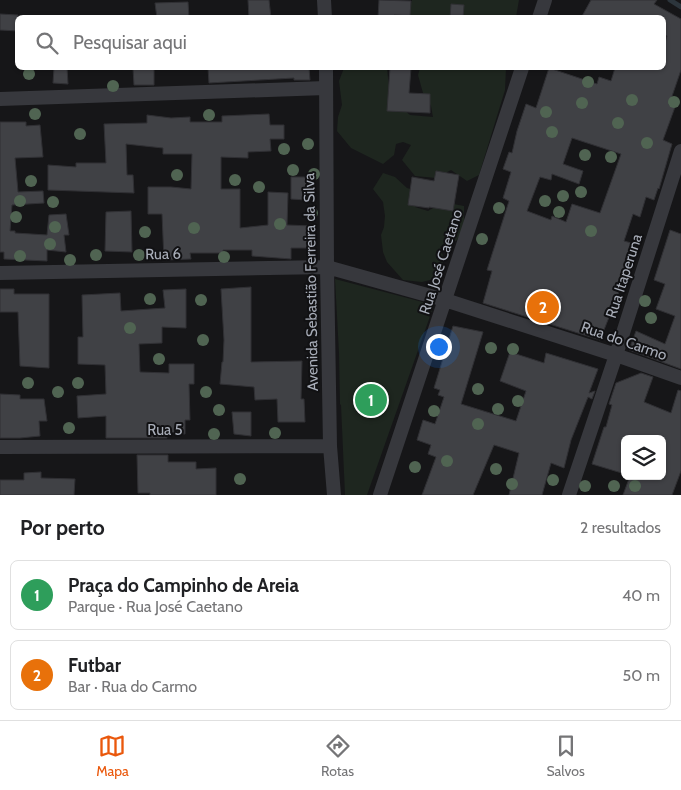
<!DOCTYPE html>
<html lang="pt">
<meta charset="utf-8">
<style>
body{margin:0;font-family:Cabin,sans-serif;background:#f6f6f6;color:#202124}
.controls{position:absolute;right:15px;bottom:15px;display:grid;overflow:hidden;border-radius:8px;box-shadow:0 1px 4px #0004}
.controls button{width:45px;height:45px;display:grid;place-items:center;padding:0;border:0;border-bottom:1px solid #e0e0e0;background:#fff;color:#202124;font:25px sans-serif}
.you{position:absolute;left:438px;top:346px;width:18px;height:18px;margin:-12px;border:4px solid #fff;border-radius:50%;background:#1a73e8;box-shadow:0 0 0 8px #1a73e833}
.badge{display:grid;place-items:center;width:32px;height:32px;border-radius:50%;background:#ea580c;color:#fff;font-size:16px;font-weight:700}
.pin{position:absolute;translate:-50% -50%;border:2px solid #fff;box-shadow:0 1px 5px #0006}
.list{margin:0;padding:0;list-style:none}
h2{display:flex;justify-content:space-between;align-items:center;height:65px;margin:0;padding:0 20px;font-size:21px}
h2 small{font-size:16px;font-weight:400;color:#757577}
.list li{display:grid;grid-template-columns:32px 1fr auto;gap:15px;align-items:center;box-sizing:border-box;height:70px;margin:0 10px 10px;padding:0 10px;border:1px solid #e0e0e0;border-radius:8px}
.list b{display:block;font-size:19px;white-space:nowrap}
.list p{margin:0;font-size:16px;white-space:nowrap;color:#757577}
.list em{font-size:16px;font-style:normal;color:#757577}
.icon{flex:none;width:28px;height:28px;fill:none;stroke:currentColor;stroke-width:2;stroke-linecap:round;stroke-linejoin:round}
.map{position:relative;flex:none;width:681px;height:495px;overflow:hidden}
.search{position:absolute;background:#fff;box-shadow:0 1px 4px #0004;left:15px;right:15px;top:15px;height:55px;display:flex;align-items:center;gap:12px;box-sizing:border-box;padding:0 18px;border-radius:8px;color:#757577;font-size:19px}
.sheet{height:225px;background:#fff}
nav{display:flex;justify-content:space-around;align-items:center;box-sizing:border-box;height:70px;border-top:1px solid #e0e0e0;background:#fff;font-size:14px;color:#757577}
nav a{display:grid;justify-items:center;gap:2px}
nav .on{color:#ea580c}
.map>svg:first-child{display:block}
.green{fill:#1e261f}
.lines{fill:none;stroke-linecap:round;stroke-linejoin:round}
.stream{stroke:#2c353c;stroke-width:5}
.building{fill:#404145;stroke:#303034;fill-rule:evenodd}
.minor{stroke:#37383d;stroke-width:14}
.tree{fill:#506452}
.labels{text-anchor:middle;stroke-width:4;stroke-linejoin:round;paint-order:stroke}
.street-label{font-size:15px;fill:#a8adb8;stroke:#111113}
</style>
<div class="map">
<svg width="681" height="495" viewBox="0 0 681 495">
<rect width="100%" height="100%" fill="#161618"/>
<path class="green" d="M412 0H519L516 17 407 18Z
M344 68H387L390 98 410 115 433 117 431 106 423 93 418 75 420 68H506L505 90 479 175 467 181 451 170 436 178 415 176 402 160 411 145 403 142 396 144 394 155 383 164 351 148 337 131 338 117 342 105 339 81Z
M383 173 395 177 407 188 423 193 415 207 428 211 443 202 464 206V230L456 241H447L440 247 444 259 441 269 434 279 422 282 403 280 387 262 383 252 381 235 384 227 385 216 383 202 373 189Z
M335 279 434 305 367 495H345L341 405 340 404 339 353Z"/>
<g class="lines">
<path class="stream" d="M670 0 681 7"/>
</g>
<path class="building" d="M248 0H269L271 18H249Z
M379 0 411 1 410 16 394 15V18H378Z
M591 0H657L654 4 681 19V70L669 105 675 107 663 140 672 144 659 189 658 188 654 200 646 197 640 217 633 214 624 241 635 244 628 269 600 340 483 303 492 271 487 270 509 201 503 198 511 172 503 169 509 152 512 153 517 131 526 104 536 108 549 68 597 84 599 77 611 81 615 68H664V46L667 36 664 34V18H581ZM572 138 621 154 600 213 572 204 566 222 552 216 551 220 527 211 540 177 551 180 552 174 579 184 583 171 563 164Z
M188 2 189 18H157L155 3Z
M451 4 464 5 463 18H450Z
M0 14 18 15V31L0 30Z
M54 68H67L68 84 53 83Z
M133 68H154V85H134Z
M208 68H309L310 80H294V78L209 83Z
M390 68H411L409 93 430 94V113L387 111Z
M269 114 270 125H284V139H270L271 151 248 152V158L221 157V189H240V228L268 225V192L288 193 287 225 312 226 311 248H291V259L252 256V250H223V253H190L191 259 164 260 162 214H148V187H171L191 189 192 154H163V148L126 144 127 175H133L134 193 48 190V165L76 167V163H106L104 124 147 123V115L171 118 190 117V122H222V116Z
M0 122H26V126L40 125 43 157 15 158 18 192 43 191 44 203 12 205 10 231H15V233L47 235 49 215 66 214 69 235H64L66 252 47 250V261L4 259V252H0Z
M436 171 459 175 453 211 429 207V208L408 205 412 177 434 181Z
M291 177H307L306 200 291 199Z
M131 211 132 252 105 251 106 212Z
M670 230 681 234V369L629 350 636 331 665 344 675 316 656 309 665 284 654 280Z
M251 287V362L302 361 301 399H304L305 422H278L277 399 255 400 254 387 220 384 222 362H223L224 340 221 289Z
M0 289H14V294H49V368L20 366 18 312H0Z
M186 289V328L162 327V343L139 344 140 372 169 373V364H194V384H189L190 420H185V434L166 432 167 438H106V416L78 418 77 396 106 394 105 365 78 364V337H83L82 295 120 293 121 311 165 308 163 290Z
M453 326 483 332 461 404 516 421 526 391 500 381 510 352 544 363 546 353 598 369 589 393 595 391 592 399 588 397 571 440 564 468 551 463 542 495H509L519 453 494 445 473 495H422L436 457 428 454 431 445 417 440 423 420 435 424 444 397 438 395 440 390 434 388Z
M641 373 653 377 644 402 671 413 678 390 681 391V471L672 495H623L630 476H662V439H625V474L592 464 604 427H606L612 405 609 404 616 383Z
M0 394 20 395V399H44L47 421H39L40 436 20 438H0Z
M232 412H251V436L234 434Z
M137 455H168V462H196V469L216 468V495H150V493H138Z
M41 472V478L75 479 74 495H0V480H24V473Z"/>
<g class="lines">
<path class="minor" d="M324 0 325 18
M539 18 545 0
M326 68 327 267 330 446 334 495
M0 99 326 88
M0 273 327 267 445 300 616 355 681 378
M0 447 330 446
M380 495 522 68
M569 495 616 355 681 151"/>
</g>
<g class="tree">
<circle cx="29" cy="74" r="6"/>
<circle cx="588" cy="82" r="6"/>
<circle cx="113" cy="86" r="6"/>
<circle cx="632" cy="100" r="6"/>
<circle cx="674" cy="102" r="6"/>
<circle cx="582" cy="103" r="6"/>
<circle cx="546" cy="112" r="6"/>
<circle cx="35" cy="114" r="6"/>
<circle cx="209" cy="115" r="6"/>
<circle cx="618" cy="123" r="6"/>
<circle cx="552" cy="132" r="6"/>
<circle cx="80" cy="134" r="6"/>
<circle cx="647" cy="143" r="6"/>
<circle cx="308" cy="144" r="6"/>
<circle cx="284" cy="149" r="6"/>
<circle cx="585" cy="155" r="6"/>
<circle cx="611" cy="157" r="6"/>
<circle cx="293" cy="170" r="6"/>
<circle cx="314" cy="174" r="6"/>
<circle cx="177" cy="175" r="6"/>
<circle cx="235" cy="180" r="6"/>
<circle cx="31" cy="181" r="6"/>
<circle cx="259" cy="187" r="6"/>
<circle cx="581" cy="192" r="6"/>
<circle cx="563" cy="196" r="6"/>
<circle cx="20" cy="201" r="6"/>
<circle cx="545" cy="201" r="6"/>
<circle cx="53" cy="202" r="6"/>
<circle cx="499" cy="208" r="6"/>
<circle cx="559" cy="212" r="6"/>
<circle cx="312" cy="213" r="6"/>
<circle cx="16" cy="217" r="6"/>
<circle cx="280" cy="224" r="6"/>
<circle cx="55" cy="227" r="6"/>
<circle cx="194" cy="228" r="6"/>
<circle cx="591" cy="231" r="6"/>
<circle cx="145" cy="232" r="6"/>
<circle cx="482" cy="239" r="6"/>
<circle cx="50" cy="244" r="6"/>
<circle cx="96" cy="255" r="6"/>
<circle cx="139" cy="255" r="6"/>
<circle cx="20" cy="256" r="6"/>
<circle cx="224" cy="257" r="6"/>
<circle cx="70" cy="260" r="6"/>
<circle cx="150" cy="299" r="6"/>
<circle cx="201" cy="300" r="6"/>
<circle cx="645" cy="301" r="6"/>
<circle cx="651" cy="318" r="6"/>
<circle cx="130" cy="328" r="6"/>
<circle cx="203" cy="340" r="6"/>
<circle cx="491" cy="348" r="6"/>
<circle cx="513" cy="349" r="6"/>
<circle cx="159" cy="359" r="6"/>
<circle cx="28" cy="383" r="6"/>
<circle cx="78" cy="383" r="6"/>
<circle cx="478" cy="389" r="6"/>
<circle cx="58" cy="392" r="6"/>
<circle cx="206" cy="392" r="6"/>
<circle cx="518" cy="401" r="6"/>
<circle cx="498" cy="409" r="6"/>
<circle cx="219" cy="410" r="6"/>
<circle cx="434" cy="411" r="6"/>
<circle cx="478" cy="424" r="6"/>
<circle cx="69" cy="428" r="6"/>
<circle cx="275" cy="433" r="6"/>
<circle cx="214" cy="434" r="6"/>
<circle cx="447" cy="461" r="6"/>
<circle cx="415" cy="467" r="6"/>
<circle cx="496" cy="469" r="6"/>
<circle cx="240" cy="479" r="6"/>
<circle cx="553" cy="480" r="6"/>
<circle cx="512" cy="484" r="6"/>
<circle cx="585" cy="486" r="6"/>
<circle cx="614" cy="486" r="6"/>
<circle cx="635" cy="486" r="6"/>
</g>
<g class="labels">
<g class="street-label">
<text transform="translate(163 254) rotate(-1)" y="5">Rua 6</text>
<text transform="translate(441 262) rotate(-72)" y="5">Rua José Caetano</text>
<text transform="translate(624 276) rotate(-72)" y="5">Rua Itaperuna</text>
<text transform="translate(311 282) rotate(-91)" y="5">Avenida Sebastião Ferreira da Silva</text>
<text transform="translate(624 341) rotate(19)" y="5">Rua do Carmo</text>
<text x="165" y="435">Rua 5</text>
</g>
</g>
</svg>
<div class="controls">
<button><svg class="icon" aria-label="layers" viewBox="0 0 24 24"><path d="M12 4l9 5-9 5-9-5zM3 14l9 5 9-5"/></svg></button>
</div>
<div class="you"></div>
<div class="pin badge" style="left:371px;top:400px;background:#2e9e5b">1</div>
<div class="pin badge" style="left:543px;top:307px;background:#e8710a">2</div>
<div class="search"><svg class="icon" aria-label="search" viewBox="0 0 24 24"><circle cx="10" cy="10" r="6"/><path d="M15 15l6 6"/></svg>Pesquisar aqui</div>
</div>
<section class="sheet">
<h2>Por perto<small>2 resultados</small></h2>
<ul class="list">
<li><span class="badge" style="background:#2e9e5b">1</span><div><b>Praça do Campinho de Areia</b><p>Parque · Rua José Caetano</p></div><em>40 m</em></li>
<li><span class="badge" style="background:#e8710a">2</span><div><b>Futbar</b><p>Bar · Rua do Carmo</p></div><em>50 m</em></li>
</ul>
</section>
<nav>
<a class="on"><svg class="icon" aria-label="map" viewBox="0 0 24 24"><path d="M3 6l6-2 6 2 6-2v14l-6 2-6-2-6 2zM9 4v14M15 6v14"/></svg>Mapa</a>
<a><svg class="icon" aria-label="directions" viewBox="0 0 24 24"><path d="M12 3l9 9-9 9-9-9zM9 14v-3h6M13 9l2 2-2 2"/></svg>Rotas</a>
<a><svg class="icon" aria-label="saved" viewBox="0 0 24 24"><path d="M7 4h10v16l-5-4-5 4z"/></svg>Salvos</a>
</nav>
